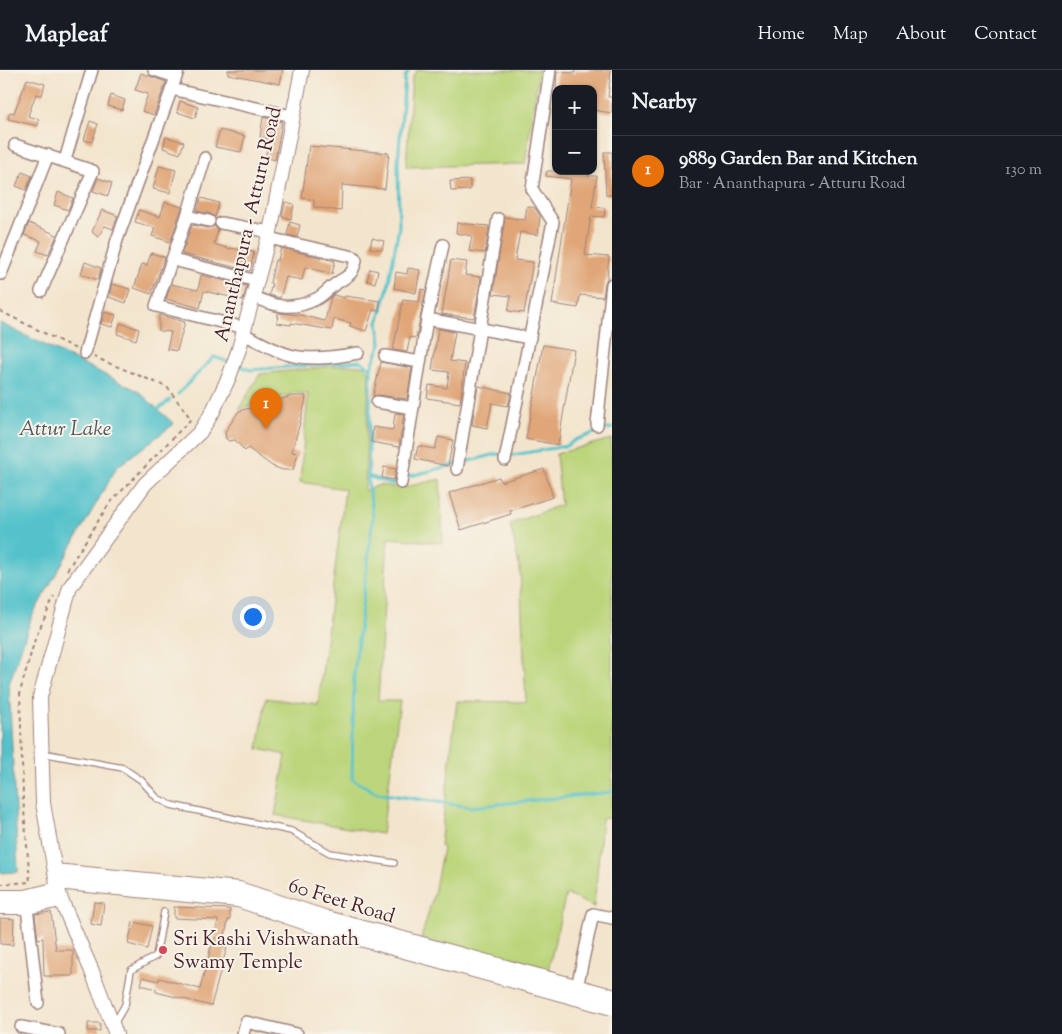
<!DOCTYPE html>
<meta charset="utf-8">
<style>
body{margin:0;font-family:"Sorts Mill Goudy",serif;background:#20242c;color:#f1f3f6}
.controls{position:absolute;right:15px;top:15px;display:grid;overflow:hidden;border-radius:10px;box-shadow:0 1px 4px #0004}
.controls button{width:45px;height:45px;display:grid;place-items:center;padding:0;border:0;border-bottom:1px solid #363941;background:#171b24;color:#f1f3f6;font:25px sans-serif}
.you{position:absolute;left:252px;top:546px;width:18px;height:18px;margin:-12px;border:4px solid #fff;border-radius:50%;background:#1a73e8;box-shadow:0 0 0 8px #1a73e833}
.badge{display:grid;place-items:center;width:32px;height:32px;border-radius:50%;background:#7c3aed;color:#fff;font-size:16px;font-weight:700}
.pin{position:absolute;translate:-50% -41px;filter:drop-shadow(0 1px 2px #0008)}
.pin::after{content:'';position:absolute;top:26px;width:18px;height:15px;background:inherit;clip-path:polygon(0 0,100% 0,50% 100%)}
.list{margin:0;padding:0;list-style:none}
h2{display:flex;justify-content:space-between;align-items:center;height:65px;margin:0;padding:0 20px;font-size:21px}
h2 small{font-size:16px;font-weight:400;color:#9ea1a6}
.list li{display:grid;grid-template-columns:32px 1fr auto;gap:15px;align-items:center;box-sizing:border-box;height:70px;padding:0 20px;border-top:1px solid #363941}
.list b{display:block;font-size:19px;white-space:nowrap}
.list p{margin:0;font-size:16px;white-space:nowrap;color:#9ea1a6}
.list em{font-size:16px;font-style:normal;color:#9ea1a6}
.map{position:relative;flex:none;width:612px;height:964px;overflow:hidden}
header{display:flex;align-items:center;gap:30px;box-sizing:border-box;height:70px;padding:0 25px;background:#171b24;border-bottom:1px solid #363941}
header strong{font-size:24px}
nav{display:flex;gap:28px;margin-inline-start:auto;font-size:18px}
main{display:flex}
aside{flex:1;background:#171b24}
.map>svg:first-child{display:block}
.green{fill:#bcd57b;stroke:#837a53}
.water{fill:#54c2cb;stroke:#4f707b}
.lines{fill:none;stroke-linecap:round;stroke-linejoin:round}
.stream{stroke:#54c2cb;stroke-width:3}
.building{fill:#e0a678}
.service-casing{stroke:#9e827c;stroke-width:8}
.minor-casing{stroke:#9e827c;stroke-width:14}
.tertiary-casing{stroke:#9e827c;stroke-width:16}
.path{stroke:#9e827c;stroke-width:2;stroke-dasharray:4 4;stroke-linecap:butt}
.service{stroke:#fff;stroke-width:5.5}
.minor{stroke:#fff;stroke-width:11}
.tertiary{stroke:#fff;stroke-width:14}
.poi-dot{fill:#d1495b;stroke:#f7f3e8;stroke-width:2}
.labels{text-anchor:middle;stroke-width:4;stroke-linejoin:round;paint-order:stroke}
.street-label{font-size:20px;fill:#4a1f2b;stroke:#f7f3e8}
.poi-label{font-size:20px;fill:#4a1f2b;stroke:#f7f3e8;text-anchor:start}
.water-label{font-size:21px;font-style:italic;fill:#4e5863;stroke:#f7f3e8}
</style>
<header>
<strong>Mapleaf</strong>
<nav><a>Home</a><a>Map</a><a>About</a><a>Contact</a></nav>
</header>
<main>
<div class="map">
<svg width="612" height="964" viewBox="0 0 612 964">
<rect width="100%" height="100%" fill="#f7f3e8"/>
<filter id="ink" filterUnits="userSpaceOnUse"><feTurbulence type="fractalNoise" baseFrequency=".02" numOctaves="2"/><feDisplacementMap in="SourceGraphic" scale="10" xChannelSelector="R" yChannelSelector="G"/><feConvolveMatrix kernelMatrix="1 2 1 2 8 2 1 2 1" color-interpolation-filters="sRGB"/></filter>
<filter id="wash" filterUnits="userSpaceOnUse"><feTurbulence type="fractalNoise" baseFrequency=".0096" numOctaves="4" result="noise"/><feDisplacementMap in="SourceGraphic" scale="20" xChannelSelector="R" yChannelSelector="G"/><feGaussianBlur stdDeviation="1.12" result="paint"/><feColorMatrix in="noise" values="0 0 0 0 0 0 0 0 0 0 0 0 0 0 0 0 0 1.4 0 .05"/><feComposite in="paint" operator="in"/></filter>
<g filter="url(#wash)">
<rect width="100%" height="100%" fill="#f3e5cd"/>
<path class="green" d="M417 0H539L525 94 406 97 412 8Z
M343 295 364 296 369 301 365 421 379 415 401 418 440 409 443 473 388 468 378 631H400L382 764 275 745 286 685 258 679 266 628 318 635 345 419 300 412 308 324 295 323 239 339 260 304Z
M611 369 612 395V747L602 749 594 837 566 824 547 905 421 869 434 823 443 778 440 776 457 631 526 632 520 499 510 454 561 435 556 384Z"/>
<path class="water" d="M0 253 138 321 174 354 117 397 32 546 9 614 18 802 0 803Z"/>
<g class="lines">
<path class="stream" d="M237 295 251 300 360 291 371 298 368 411 373 447 354 603 352 709 377 723 471 737 612 722
M371 298 381 273 378 253 388 217 399 156 398 92 405 7 409 0
M178 324 214 287 231 293
M156 341 170 330
M368 406 391 414 398 411
M406 407 497 384 513 385 566 376 575 370 603 360 612 358"/>
</g>
<g id="blocks">
<path class="building" d="M228 0H283L280 14 228 4Z
M575 0H611L608 27H612V43L593 40V19H556L557 2 575 3Z
M141 3 166 12 154 45 142 41 148 24 135 20Z
M27 9 45 14 42 25 36 24 28 46 39 49 38 56 8 49 10 42 14 43Z
M111 25 125 30 122 40 108 36Z
M180 31 198 37 195 48 177 42Z
M263 47 282 52 275 90 265 87 270 70 260 67Z
M90 51 98 54 92 72 84 70Z
M220 60 245 66 241 82 215 77Z
M166 67 184 72 180 84 163 78Z
M309 76 389 83 385 119 342 115 341 141 314 137V130L302 128Z
M604 82H612V125H606Z
M159 96 176 100 170 123 153 119Z
M547 101H588V106H597L592 137 605 138 604 147 591 146 585 185 609 187 607 208 605 213 603 227 580 225 578 238 552 234 571 109 546 106Z
M22 102 32 106 26 120 16 116Z
M98 108 112 113 108 126 93 121Z
M470 110V120L451 121 450 111Z
M58 122 73 128 68 140 54 135Z
M201 128 219 133 215 147 211 144 197 141Z
M165 132 182 137 170 172 152 166 155 158 135 152 139 140 160 147Z
M285 132 294 134 291 149 282 147Z
M527 136 535 138 540 146 538 165 520 162 515 190 533 192 524 243 508 241 511 226 493 224 505 147 525 150Z
M102 140 118 146 113 159 105 156 98 167 92 162Z
M290 152 300 155 297 167 287 165Z
M29 153 57 165 48 185 37 181 41 171 24 165Z
M457 153 489 156 485 183 469 181 472 166 456 163Z
M192 155 208 158 214 156 218 160 214 174 230 179V178L254 182 250 201 182 184Z
M372 168 384 171 382 180 370 178Z
M281 178 335 191 332 204 305 197 302 210 286 207 280 228 269 225 272 214 270 213 275 190H278Z
M151 183 165 187 151 224 134 218 142 194 147 195Z
M451 190 467 192 465 205 481 207 474 248 442 244Z
M85 192 101 198 98 210 81 204Z
M408 198 420 200 416 223 394 218 396 202 407 204Z
M370 199 378 201 375 213 367 211Z
M201 205 247 216 243 230 204 221 200 238 166 229 171 214 198 220Z
M112 214 130 219 126 233 109 227Z
M421 219 426 220 416 268 410 267 407 282 393 280 403 230 419 232Z
M334 225 344 228 345 226 380 231 379 241 373 240 366 261 350 256 351 253 334 249 332 260 291 253V255L277 253 278 243 300 245 325 251 331 227Z
M105 242 116 245 112 257 101 254Z
M159 245 185 252 177 281 167 279 171 262 159 261Z
M120 253 139 259 136 270 117 264Z
M438 259 455 262 450 291 465 293 460 333 427 328 429 315 447 318 449 302 432 300Z
M543 275 574 280 558 375 526 369Z
M381 292 412 298 407 329 378 325 373 326Z
M478 316 511 323 508 336 492 333 487 358 472 355Z
M292 326H306L305 334 292 382 298 383 293 400H283L272 396 248 378 245 381 235 370 229 371 226 369 225 362 239 341Z
M395 343 404 344 399 377 371 372 373 357 393 360Z
M438 367 453 370 448 396 415 389 418 376 435 379Z
M384 397 396 399 394 410 382 408Z
M544 399 553 427 510 441 511 444 461 460 449 423 499 407 501 412Z
M94 832 104 833 101 856 91 854Z
M174 837 230 839V850H228L223 876 227 877 211 936 156 922V919L141 915 143 907 159 911V908L200 919 212 873 214 874 218 850 174 848Z
M51 842 56 880H73V906H44L43 868 38 869 35 844Z
M0 848 14 849 13 875 0 874Z
M133 852 152 856 147 879 128 874Z
M88 953H100V961H88Z"/>
</g>
</g>
<g filter="url(#ink)">
<use href="#blocks" fill-opacity="0" stroke="#9e827c" stroke-width="1"/>
<g class="lines">
<defs>
<path id="service" d="M42 683 123 698 141 710 157 728 171 735 291 761 330 783 394 793
M114 954 125 935 131 900 156 886 164 842"/>
<path id="minor" d="M154 0 176 7 178 1
M171 19 292 46
M15 75 93 101 41 221
M65 90 92 0
M187 146 205 88
M209 151 187 146 156 236 245 258
M221 153 270 162
M443 175 427 249 530 268
M173 190 257 211
M1 204 48 85
M253 226C274 237 293 241 316 229 323 226 328 219 334 215 348 205 352 207 356 190L354 187 268 168
M243 264C259 271 274 281 290 285 311 291 337 287 358 283
M85 283 117 170 176 7
M385 286 420 292
M377 332 413 338
M597 355 612 214
M505 390 553 152 532 119 550 0
M457 399 498 149
M401 413 427 249
M27 837 38 933
M577 917 593 844 612 848
M21 957 59 964
M243 964 246 952 297 964"/>
<path id="tertiary" d="M55 801 239 819 327 848 612 926
M57 812 238 830 324 859 612 938
M0 827H25L58 819
M0 837H27L61 830
M116 964 91 899 61 830 58 819 43 733 40 627 70 517 145 414 200 362 212 343 229 307 239 279 270 162 302 0"/>
</defs>
<use href="#service" class="service-casing"/>
<use href="#minor" class="minor-casing"/>
<use href="#tertiary" class="tertiary-casing"/>
<path class="path" d="M0 241 76 279
M67 500 109 434 191 349 167 317 94 287
M0 814 30 812 23 728 20 622 35 569 54 527"/>
<use href="#service" class="service"/>
<use href="#minor" class="minor"/>
<use href="#tertiary" class="tertiary"/>
</g>
</g>
<circle class="poi-dot" cx="163" cy="880" r="5"/>
<g class="labels">
<g class="street-label">
<text transform="translate(247 154) rotate(-77)" y="7">Ananthapura - Atturu Road</text>
<text transform="translate(342 830) rotate(17)" y="7">60 Feet Road</text>
</g>
<g class="poi-label">
<text x="173" y="875">Sri Kashi Vishwanath<tspan x="173" dy="23">Swamy Temple</tspan></text>
</g>
<g class="water-label">
<text x="65" y="365">Attur Lake</text>
</g>
</g>
</svg>
<div class="controls">
<button>+</button>
<button>−</button>
</div>
<div class="you"></div>
<div class="pin badge" style="left:266px;top:359px;background:#e8710a">1</div>
</div>
<aside>
<h2>Nearby<small></small></h2>
<ul class="list">
<li><span class="badge" style="background:#e8710a">1</span><div><b>9889 Garden Bar and Kitchen</b><p>Bar · Ananthapura - Atturu Road</p></div><em>130 m</em></li>
</ul>
</aside>
</main>
